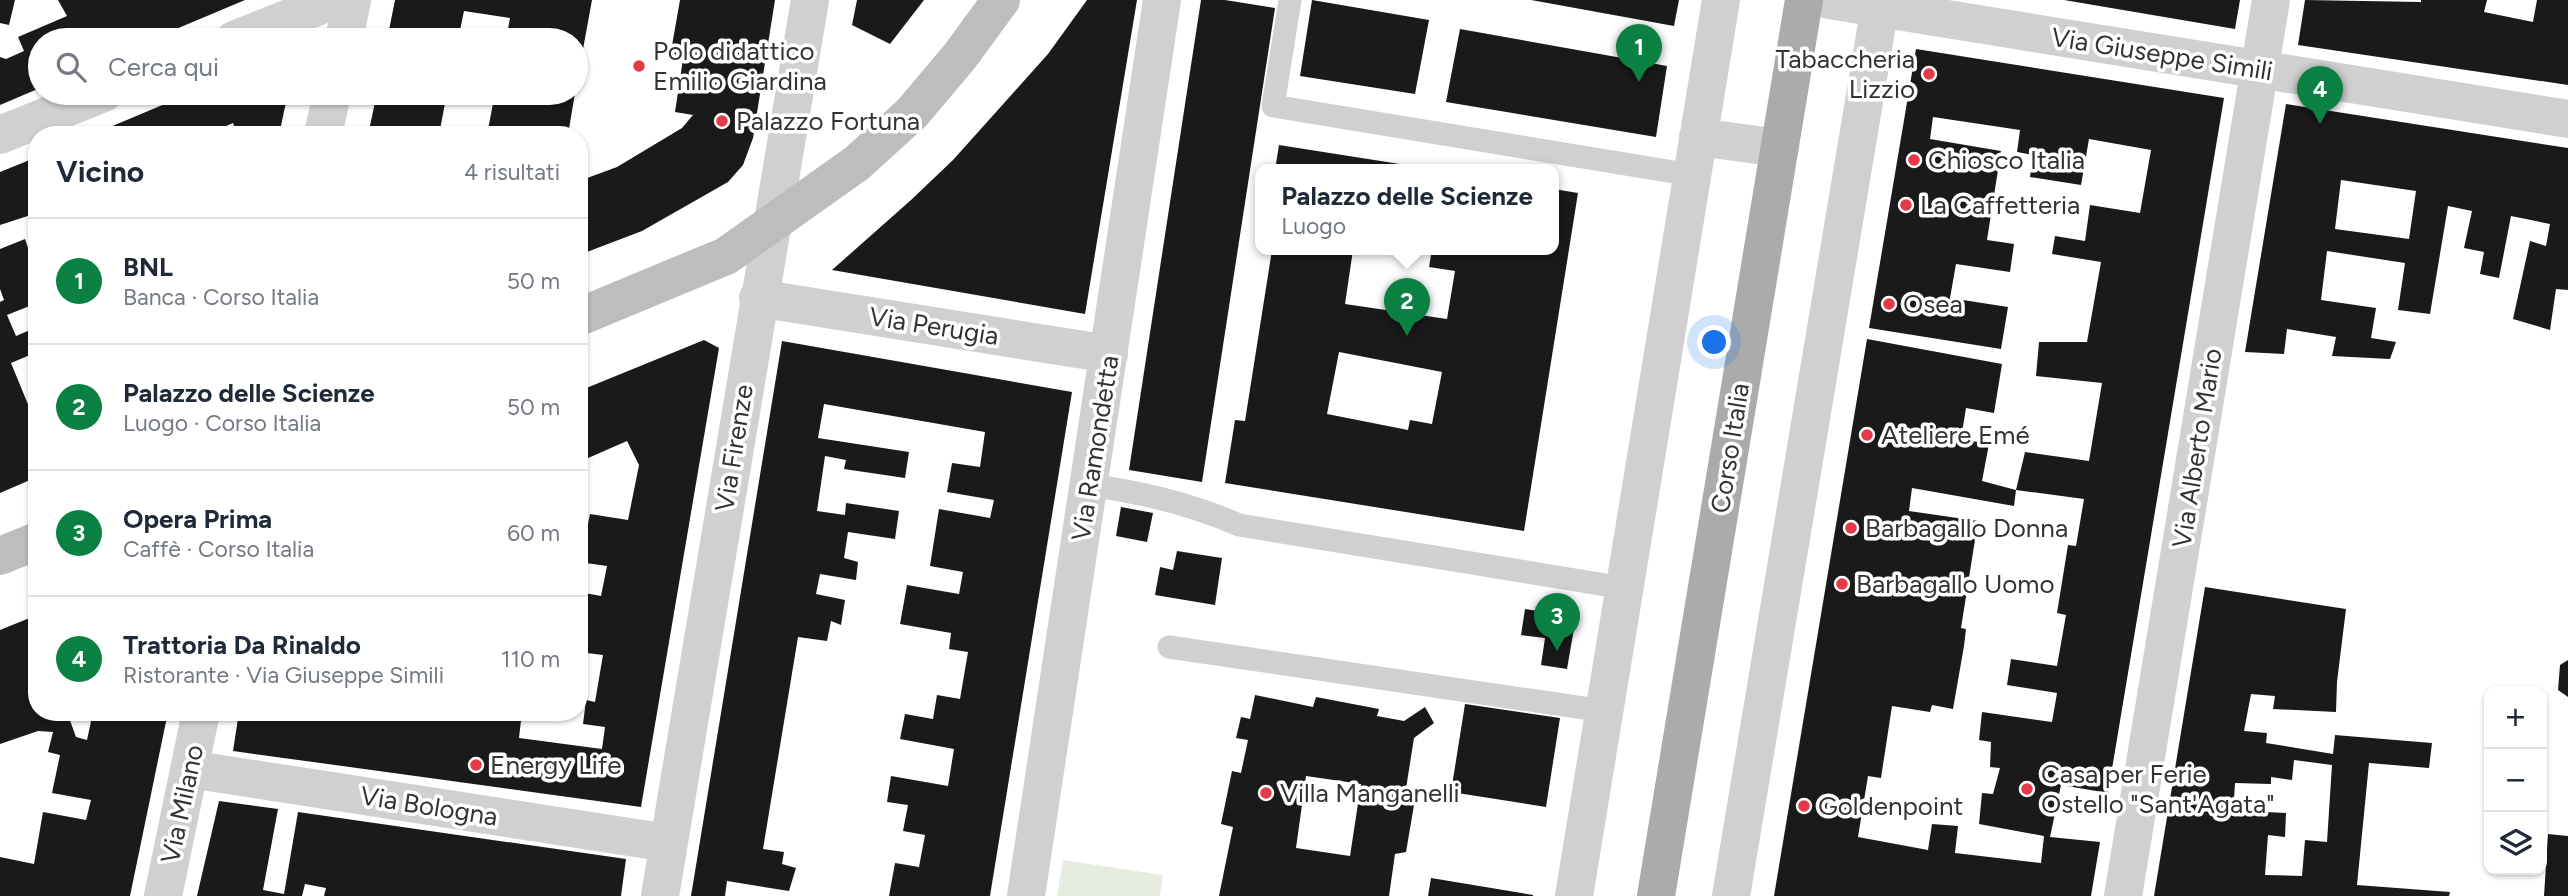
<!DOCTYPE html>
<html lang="it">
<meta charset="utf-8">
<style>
body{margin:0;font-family:Figtree,sans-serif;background:#f2f2f3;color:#1f2937}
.controls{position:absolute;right:21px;bottom:21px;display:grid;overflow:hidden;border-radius:14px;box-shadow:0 2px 5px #0004}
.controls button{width:63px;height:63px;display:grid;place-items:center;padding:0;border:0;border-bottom:2px solid #e0e1e3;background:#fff;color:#1f2937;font:35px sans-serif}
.you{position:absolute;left:1715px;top:343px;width:24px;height:24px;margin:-18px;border:5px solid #fff;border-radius:50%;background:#1a73e8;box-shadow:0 0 0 10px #1a73e833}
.badge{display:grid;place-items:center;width:46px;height:46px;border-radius:50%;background:#0b8043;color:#fff;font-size:23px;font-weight:700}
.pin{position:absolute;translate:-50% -58px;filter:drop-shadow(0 2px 4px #0008)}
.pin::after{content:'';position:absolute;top:37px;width:24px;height:21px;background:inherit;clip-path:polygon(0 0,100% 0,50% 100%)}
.popup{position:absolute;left:1255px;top:164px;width:304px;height:91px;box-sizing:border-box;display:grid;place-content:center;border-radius:14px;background:#fff;filter:drop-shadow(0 2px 5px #0005);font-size:23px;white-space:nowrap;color:#747a83}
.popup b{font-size:26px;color:#1f2937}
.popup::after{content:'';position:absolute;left:50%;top:100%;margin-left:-14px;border:14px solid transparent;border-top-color:#fff}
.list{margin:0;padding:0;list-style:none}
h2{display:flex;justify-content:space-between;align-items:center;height:91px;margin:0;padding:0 28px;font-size:30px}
h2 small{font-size:23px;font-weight:400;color:#747a83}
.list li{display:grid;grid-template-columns:46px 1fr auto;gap:21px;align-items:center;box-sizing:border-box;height:126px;padding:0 28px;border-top:2px solid #e0e1e3}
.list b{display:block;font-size:26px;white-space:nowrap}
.list p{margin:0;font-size:23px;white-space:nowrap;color:#747a83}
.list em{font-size:23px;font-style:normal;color:#747a83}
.icon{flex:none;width:38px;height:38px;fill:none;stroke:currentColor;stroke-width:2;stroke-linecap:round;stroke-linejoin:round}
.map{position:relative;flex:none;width:2568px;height:896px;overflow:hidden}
.search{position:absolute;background:#fff;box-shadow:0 2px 5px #0004;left:28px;top:28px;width:560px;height:77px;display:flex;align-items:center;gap:18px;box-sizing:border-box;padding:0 24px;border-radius:38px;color:#747a83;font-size:26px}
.panel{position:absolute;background:#fff;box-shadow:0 2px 5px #0004;left:28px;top:126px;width:560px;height:595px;border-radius:28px}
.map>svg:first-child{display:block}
.green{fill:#e6ecdf}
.building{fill:#1a1a1a;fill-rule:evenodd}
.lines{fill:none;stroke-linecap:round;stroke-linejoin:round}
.lane{stroke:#d0d0d0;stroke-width:23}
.street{stroke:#d0d0d0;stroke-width:38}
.secondary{stroke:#bdbdbd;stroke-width:38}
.primary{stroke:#ababab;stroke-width:38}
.poi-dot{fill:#e63946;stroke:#fff;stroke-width:2.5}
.labels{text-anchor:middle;stroke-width:7;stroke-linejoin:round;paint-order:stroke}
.poi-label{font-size:26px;fill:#333;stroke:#fff;text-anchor:start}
.street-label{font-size:26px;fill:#333;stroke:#fff}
</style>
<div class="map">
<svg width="2568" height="896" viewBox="0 0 2568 896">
<rect width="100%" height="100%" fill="#fff"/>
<path class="green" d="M1063 860 1163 875 1160 896H1057Z"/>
<path class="building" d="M0 0H15L9 25 0 23Z
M58 0H245L150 40H40V88L0 105V57L6 59 24 51 18 37 67 16Z
M395 0H592L577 82 576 40H506L510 18 464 11 458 40H387Z
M680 0H775L753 138 743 165 728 182 642 231 579 255V181L617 167 682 128 693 115 675 112 683 59 670 57Z
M857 0H924L890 44 852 25Z
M1087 0H1137L1085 314 832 270 911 200 953 160 1048 54Z
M1201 0H1225L1275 8 1202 482 1129 470Z
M1312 0 1429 20 1415 94 1300 76Z
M1531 0H1679L1674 26Z
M2064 0H2240L2235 29Z
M2305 0 2421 2V0H2487L2484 12 2533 22 2537 0H2568V85L2298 45Z
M1460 29 1667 66 1656 137 1446 102Z
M1916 49 2224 98 2108 793 2061 785 2050 837 2100 842 2091 896H1774L1867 339 2002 364 1994 413 1966 408 1961 439 1989 444 1982 481 2016 490 2025 452 2089 461 2102 383 2036 376 2039 342H2087L2101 262 2052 254 2055 236 2085 241 2090 205 2140 213 2151 150 2089 139 2081 185 2030 177 2033 155 2017 152 2020 130 1933 117 1930 139 2001 151 1987 240 2014 244 2010 272 1956 264 1950 298 2008 307 2001 349 1869 328ZM1912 488 2014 506 2016 490 2084 499 2076 546 2068 545 2057 613 2066 615 2057 666 2011 659 2007 685 2057 693 2052 722 1982 712 1979 740 1991 742 1990 767 2000 768 1993 794 1982 793 1979 824 2044 836 2041 863 1955 853 1958 826 1932 824 1928 850 1858 837 1868 776 1881 778 1892 706 1930 712 1932 705 1953 709 1964 646 1966 629 1961 628 1978 521 1909 511Z
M191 93H288L279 135H237L233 123 206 135H91Z
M377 93H447L439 135H368Z
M495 93H575L568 135H487Z
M2286 104 2568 148V290L2556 289 2550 330 2513 319 2530 241 2546 246 2550 224 2511 216 2499 278 2480 274 2484 252 2464 248 2472 211 2448 206 2430 314 2398 310 2405 263 2327 251 2321 300 2376 308 2371 338 2396 342 2390 359 2332 356 2336 337 2287 329 2284 354 2245 352ZM2341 180 2416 191 2409 239 2335 229Z
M1279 145 1425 168V170H1275Z
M37 157V213L0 225V172Z
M1554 189 1578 193 1524 531 1225 483 1235 420 1245 421 1272 250H1353L1345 304 1447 319 1455 271 1429 267 1431 255 1412 250H1554ZM1339 352 1442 372 1432 424 1410 420 1408 430 1327 414Z
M25 239 37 275V303L7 315 16 336 37 327V352L11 363 32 414 37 412V477L0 493V302L4 300 0 289V249Z
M704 340 719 348 641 807 233 751 239 712H522L519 738 602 749 605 727 583 724 586 700 595 702 603 655 579 652V592L601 596 607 566 579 562V539L585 538 590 514 628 520 639 465 627 441 579 462V391Z
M782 341 1072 392 990 896H889L895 863 919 867 925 835 903 831 908 805 887 802 891 776 948 786 954 749 900 739 905 714 933 719 937 695 960 699 968 652 949 649 951 633 900 624 907 585 959 594 963 572 930 566 939 509 990 518 994 500 947 492 952 463 980 467 985 432 824 404 818 438 909 452 905 478 844 469 846 460 825 456 817 511 845 515 846 503 899 511 895 539 848 532 844 558 858 562 856 580 820 574 816 594 845 600 841 625 831 621 827 641 798 637 763 849 784 852 782 864 796 868 789 891 727 881 725 896H691Z
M1121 507 1153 513 1147 542 1116 536Z
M1177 551 1222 558 1215 605 1155 595 1160 567 1173 570Z
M2205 587 2346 609 2337 682 2336 712 2273 709 2275 696 2251 694 2244 731 2267 733 2266 743 2333 754 2335 735 2432 743 2429 768 2369 763 2357 885 2450 892 2449 896H2154ZM2294 760 2332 765 2327 842 2305 840 2302 876 2265 875 2268 835 2285 837 2286 813 2266 812V802L2234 799 2235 783 2271 784V777L2292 780Z
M1525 609 1576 617 1567 669 1541 665 1545 638 1521 635Z
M37 615V712H67L76 737 87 740 93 712H168L130 896H0V857L34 864 43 812 86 820 91 800 52 793 60 755 48 752 53 732 38 731 0 744V630Z
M2568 660V697L2558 690 2560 665Z
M1255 695 1313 707 1316 697 1379 709 1377 716 1404 721 1425 707 1434 723 1414 738 1404 801 1414 805 1406 852 1395 854 1389 896H1219L1233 827 1221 824 1232 771 1241 773 1248 740 1236 738 1241 717 1250 719ZM1306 776 1361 784 1350 856 1296 848Z
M1465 704 1560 718 1546 807 1451 792Z
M219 801 278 809 263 890 284 894 298 812 626 859 621 896H324L326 888 305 884 302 896H197Z
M2548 834 2568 836V896H2544Z
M1431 878 1533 895V896H1428Z"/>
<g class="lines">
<path class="lane" d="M1290 0 1273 106 1692 175
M1089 485C1140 492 1191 504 1239 525L1624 588
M1169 647 1604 711"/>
<path class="street" d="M1829 0 2568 119
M234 40 334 0
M344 40 352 0
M0 135 104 93
M323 135 332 93
M1698 137 1779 148
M758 298 1109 354
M189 769 668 843
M163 896 201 712
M660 896 810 0
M1026 896 1162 0
M1574 896 1721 0
M1731 896 1881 0
M2123 896 2271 0"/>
<path class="secondary" d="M579 317 726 256 857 163 912 113 960 56 1001 0
M0 556 37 541"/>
<path class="primary" d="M1656 896 1804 0"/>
</g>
<g class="poi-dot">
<circle cx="639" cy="66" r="7"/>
<circle cx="1929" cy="74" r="7"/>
<circle cx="722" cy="121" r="7"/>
<circle cx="1914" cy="160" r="7"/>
<circle cx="1906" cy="205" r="7"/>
<circle cx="1889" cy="304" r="7"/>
<circle cx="1867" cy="435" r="7"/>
<circle cx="1851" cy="528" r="7"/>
<circle cx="1842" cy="584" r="7"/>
<circle cx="476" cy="765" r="7"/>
<circle cx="2027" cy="789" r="7"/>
<circle cx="1266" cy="793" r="7"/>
<circle cx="1804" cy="806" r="7"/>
</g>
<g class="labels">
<g class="poi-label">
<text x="653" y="60">Polo didattico<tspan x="653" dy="30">Emilio Giardina</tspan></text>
<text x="1915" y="68" text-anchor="end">Tabaccheria<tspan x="1915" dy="30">Lizzio</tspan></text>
<text x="736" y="130">Palazzo Fortuna</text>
<text x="1928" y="169">Chiosco Italia</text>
<text x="1920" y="214">La Caffetteria</text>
<text x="1903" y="313">Osea</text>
<text x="1881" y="444">Ateliere Emé</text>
<text x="1865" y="537">Barbagallo Donna</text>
<text x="1856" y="593">Barbagallo Uomo</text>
<text x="490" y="774">Energy Life</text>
<text x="2041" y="783">Casa per Ferie<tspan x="2041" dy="30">Ostello "Sant'Agata"</tspan></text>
<text x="1280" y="802">Villa Manganelli</text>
<text x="1818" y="815">Goldenpoint</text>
</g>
<g class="street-label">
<text transform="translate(2162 54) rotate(9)" y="9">Via Giuseppe Simili</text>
<text transform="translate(934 326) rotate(9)" y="9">Via Perugia</text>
<text transform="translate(734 448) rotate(-81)" y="9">Via Firenze</text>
<text transform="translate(1095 448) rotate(-81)" y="9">Via Ramondetta</text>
<text transform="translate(1730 448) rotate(-81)" y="9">Corso Italia</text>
<text transform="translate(2197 448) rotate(-81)" y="9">Via Alberto Mario</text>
<text transform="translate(182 804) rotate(-78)" y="9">Via Milano</text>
<text transform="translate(429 806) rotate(9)" y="9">Via Bologna</text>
</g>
</g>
</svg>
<div class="controls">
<button>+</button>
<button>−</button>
<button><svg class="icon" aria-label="layers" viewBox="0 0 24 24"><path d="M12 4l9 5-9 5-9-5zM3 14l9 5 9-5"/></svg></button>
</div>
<div class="you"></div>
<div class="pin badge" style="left:1639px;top:82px">1</div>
<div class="pin badge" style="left:1407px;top:336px">2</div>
<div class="popup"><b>Palazzo delle Scienze</b>Luogo</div>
<div class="pin badge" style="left:1557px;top:651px">3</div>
<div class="pin badge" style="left:2320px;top:124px">4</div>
<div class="search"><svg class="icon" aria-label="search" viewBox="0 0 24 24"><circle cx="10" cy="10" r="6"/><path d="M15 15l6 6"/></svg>Cerca qui</div>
<section class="panel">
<h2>Vicino<small>4 risultati</small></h2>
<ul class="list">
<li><span class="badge">1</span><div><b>BNL</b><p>Banca · Corso Italia</p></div><em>50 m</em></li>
<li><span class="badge">2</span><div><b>Palazzo delle Scienze</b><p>Luogo · Corso Italia</p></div><em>50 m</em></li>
<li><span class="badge">3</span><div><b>Opera Prima</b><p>Caffè · Corso Italia</p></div><em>60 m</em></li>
<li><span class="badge">4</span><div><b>Trattoria Da Rinaldo</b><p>Ristorante · Via Giuseppe Simili</p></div><em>110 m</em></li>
</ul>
</section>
</div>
